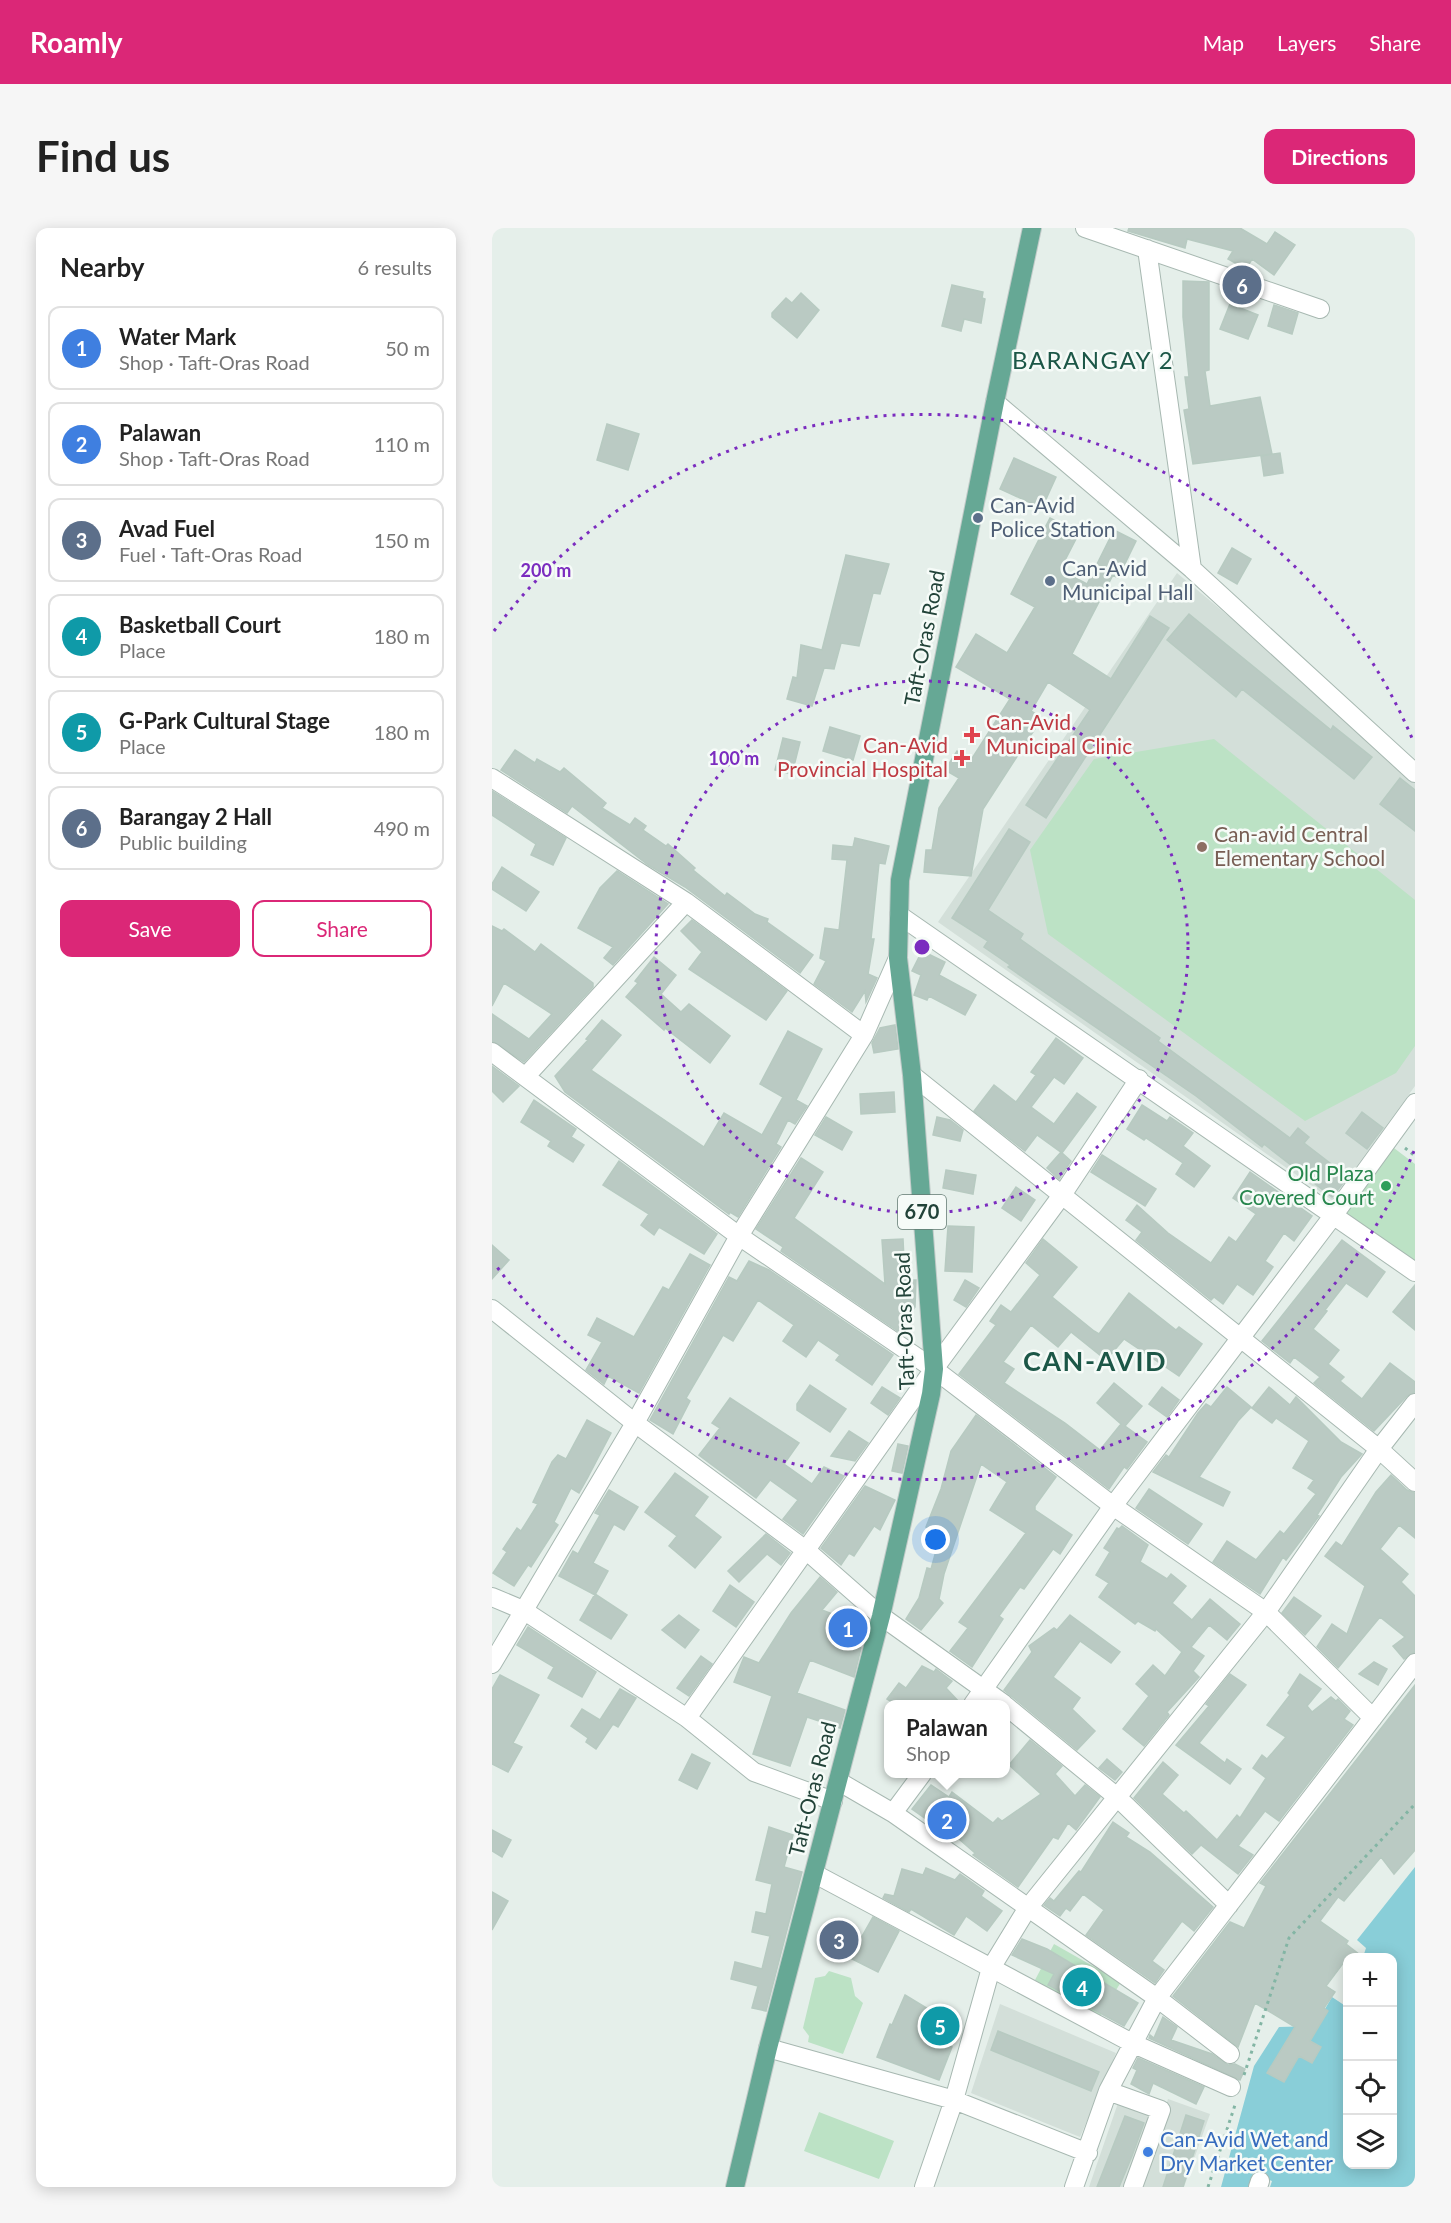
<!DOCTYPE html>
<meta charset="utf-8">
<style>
body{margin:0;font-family:Lato,sans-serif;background:#f6f6f6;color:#222}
.controls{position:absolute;right:18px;bottom:18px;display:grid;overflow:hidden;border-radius:12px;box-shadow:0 3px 15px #0003}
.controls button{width:54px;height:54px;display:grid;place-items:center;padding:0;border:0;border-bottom:2px solid #e0e0e0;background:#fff;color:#222;font:30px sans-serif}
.you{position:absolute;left:444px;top:1312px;width:21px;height:21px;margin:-15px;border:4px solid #fff;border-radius:50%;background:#1a73e8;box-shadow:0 0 0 9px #1a73e833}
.badge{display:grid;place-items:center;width:39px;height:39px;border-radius:50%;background:#db2777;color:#fff;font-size:20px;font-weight:700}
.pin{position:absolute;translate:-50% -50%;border:3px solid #fff;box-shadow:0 2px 6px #0006}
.popup{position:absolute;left:392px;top:1472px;width:126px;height:78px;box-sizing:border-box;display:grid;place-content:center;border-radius:12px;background:#fff;filter:drop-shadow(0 2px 4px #0005);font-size:20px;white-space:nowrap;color:#767676}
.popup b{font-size:22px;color:#222}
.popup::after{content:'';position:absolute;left:50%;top:100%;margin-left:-12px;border:12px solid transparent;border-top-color:#fff}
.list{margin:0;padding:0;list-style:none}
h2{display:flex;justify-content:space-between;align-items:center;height:78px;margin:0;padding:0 24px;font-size:26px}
h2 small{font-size:20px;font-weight:400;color:#767676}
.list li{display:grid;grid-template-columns:39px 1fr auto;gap:18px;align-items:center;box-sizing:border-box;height:84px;margin:0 12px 12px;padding:0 12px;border:2px solid #e0e0e0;border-radius:12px}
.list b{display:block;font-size:22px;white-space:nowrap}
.list p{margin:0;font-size:20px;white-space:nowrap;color:#767676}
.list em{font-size:20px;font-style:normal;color:#767676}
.actions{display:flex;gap:12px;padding:18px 24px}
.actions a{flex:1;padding:14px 0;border:2px solid #db2777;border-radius:12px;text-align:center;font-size:21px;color:#db2777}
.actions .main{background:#db2777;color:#fff}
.icon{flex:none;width:33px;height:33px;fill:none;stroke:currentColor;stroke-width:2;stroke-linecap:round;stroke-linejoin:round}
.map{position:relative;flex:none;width:923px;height:1959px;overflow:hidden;border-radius:12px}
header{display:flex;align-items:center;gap:36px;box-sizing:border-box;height:84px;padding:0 30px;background:#db2777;color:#fff}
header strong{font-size:28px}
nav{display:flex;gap:33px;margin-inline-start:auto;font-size:21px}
.intro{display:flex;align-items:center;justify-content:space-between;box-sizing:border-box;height:144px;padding:0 36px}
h1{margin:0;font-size:42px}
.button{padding:15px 27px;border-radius:12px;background:#db2777;color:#fff;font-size:21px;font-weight:700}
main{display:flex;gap:36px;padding:0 36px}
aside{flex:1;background:#fff;border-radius:12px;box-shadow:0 3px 15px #0003}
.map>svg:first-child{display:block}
.built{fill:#d3dfd9}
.green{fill:#bce2c5}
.water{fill:#89ced8}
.building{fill:#bacac3;stroke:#b7cac1;stroke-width:1.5}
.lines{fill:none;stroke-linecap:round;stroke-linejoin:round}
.minor-casing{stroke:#a7b8b1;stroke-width:20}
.major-casing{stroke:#c1cac8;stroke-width:20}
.path{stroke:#83b5a4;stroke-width:3;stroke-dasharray:3 4.5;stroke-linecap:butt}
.minor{stroke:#fff;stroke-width:18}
.major{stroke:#66a895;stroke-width:18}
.ring{fill:none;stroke:#7b2cbf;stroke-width:3;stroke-dasharray:3 6}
.service-dot{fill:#5c6f8a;stroke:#f6fbf8;stroke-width:2}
.health-dot{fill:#e0444e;stroke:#f6fbf8;stroke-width:2}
.education-dot{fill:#8d6e63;stroke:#f6fbf8;stroke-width:2}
.leisure-dot{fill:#2e9e5b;stroke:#f6fbf8;stroke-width:2}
.shop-dot{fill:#3f7fe0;stroke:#f6fbf8;stroke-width:2}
.labels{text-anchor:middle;stroke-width:5;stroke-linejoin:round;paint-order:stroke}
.shield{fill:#f6fbf8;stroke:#627a72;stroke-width:1.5}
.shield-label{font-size:20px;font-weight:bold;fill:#224339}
.service-label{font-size:21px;fill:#4e5e75;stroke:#f6fbf8;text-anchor:start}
.street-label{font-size:21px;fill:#224339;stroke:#f6fbf8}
.health-label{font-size:21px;fill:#be3a42;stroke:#f6fbf8;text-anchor:start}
.education-label{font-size:21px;fill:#785e54;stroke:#f6fbf8;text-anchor:start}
.leisure-label{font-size:21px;fill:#27864d;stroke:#f6fbf8;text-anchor:end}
.shop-label{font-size:21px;fill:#366cbe;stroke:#f6fbf8;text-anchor:start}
.quarter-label{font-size:24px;letter-spacing:1.5px;fill:#1c5747;stroke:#f6fbf8}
.district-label{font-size:27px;font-weight:bold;letter-spacing:1.5px;fill:#1c5747;stroke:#f6fbf8}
.centre{fill:#7b2cbf;stroke:#f6fbf8;stroke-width:3}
.ring-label{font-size:18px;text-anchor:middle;font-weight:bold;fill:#7b2cbf;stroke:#f6fbf8;stroke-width:5;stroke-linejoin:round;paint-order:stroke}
</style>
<header>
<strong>Roamly</strong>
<nav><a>Map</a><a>Layers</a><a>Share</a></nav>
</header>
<div class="intro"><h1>Find us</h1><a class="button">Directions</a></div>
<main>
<aside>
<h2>Nearby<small>6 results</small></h2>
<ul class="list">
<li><span class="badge" style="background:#3f7fe0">1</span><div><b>Water Mark</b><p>Shop · Taft-Oras Road</p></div><em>50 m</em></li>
<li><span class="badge" style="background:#3f7fe0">2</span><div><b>Palawan</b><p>Shop · Taft-Oras Road</p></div><em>110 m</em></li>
<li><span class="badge" style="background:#5c6f8a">3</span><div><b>Avad Fuel</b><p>Fuel · Taft-Oras Road</p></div><em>150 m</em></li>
<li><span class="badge" style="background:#0f9aa8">4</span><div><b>Basketball Court</b><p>Place</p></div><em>180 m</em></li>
<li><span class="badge" style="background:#0f9aa8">5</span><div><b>G-Park Cultural Stage</b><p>Place</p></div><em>180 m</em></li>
<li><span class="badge" style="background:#5c6f8a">6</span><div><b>Barangay 2 Hall</b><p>Public building</p></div><em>490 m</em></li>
</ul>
<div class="actions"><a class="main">Save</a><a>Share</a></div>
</aside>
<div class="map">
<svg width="923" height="1959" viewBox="0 0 923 1959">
<rect width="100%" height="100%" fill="#e5efea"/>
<path class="built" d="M685 345 923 544V858L840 972 446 694Z
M508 1776 624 1825 588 1909 479 1865Z
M676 1871 718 1886 692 1959H597L626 1875 670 1890Z"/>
<path class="green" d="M722 511 923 672V818L904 845 813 893 556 706 538 622 602 531Z
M898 917 923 936V1036L847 980Z
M562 1716 629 1754 607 1790 543 1752Z
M337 1743 359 1750 363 1768 371 1775 351 1826 316 1814 317 1808 311 1800 323 1750 333 1748Z
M327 1884 402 1913 387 1951 312 1923Z"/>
<path class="water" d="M923 1639V1959H778L780 1953 761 1946 756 1959H729L762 1838 787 1799 823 1798 840 1769 855 1779 856 1936H900V1730L871 1729 874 1720 865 1712Z"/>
<path class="building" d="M637 0H748L775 16 783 4 803 17 782 47 760 31 754 41 736 31 741 23 695 11 693 20 636 3Z
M691 53 717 54V142L713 143 718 178 768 169 780 226 701 236 692 182 697 181 693 149H697L691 89Z
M460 57 491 64 490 70 493 71 489 95 472 91 469 103 450 98Z
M309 65 327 82 305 110 280 89V85L294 70 300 75Z
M738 76 766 87 756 111 728 101Z
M782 77 806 85 800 106 776 98Z
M115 196 147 206 136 242 105 232Z
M788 225 791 245 772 248 769 228Z
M522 230 564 249 550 280 508 261Z
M558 290 587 305 568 342 595 356 622 302 644 313 626 350 621 347 580 426 619 451 658 388 677 400 554 590 534 577 598 482 556 454 539 483 550 490 491 581 479 648 432 644 434 622H440L447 580 467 550 453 542 465 523 479 532 518 471 464 439 484 406 515 425 543 379 519 366Z
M740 320 759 331 745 356 726 345Z
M354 327 397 336 388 366 381 365 367 418 349 415 342 441 332 440 320 478 295 471 301 449 305 450 309 417 330 422Z
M697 386 839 502 841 498 880 529 862 551 750 461 744 469 675 412Z
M338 499 368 508 361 532 331 523Z
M291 510 308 514 300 546 283 542Z
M23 522 43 535 45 531 68 544 72 540 114 575 110 580 138 597 143 590 154 598 151 602 174 618 176 616 203 640 201 642 233 668 235 665 263 686 276 691 275 694 321 727 308 745 193 659 156 637 80 578 75 585 9 542Z
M908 550 923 562V603L888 576Z
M0 563 74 610 61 637 39 627 44 616 0 587Z
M517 601 538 614 496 682 531 706 528 711 668 810 666 813 798 910 806 900 817 909 812 915 856 949 840 969 772 916 770 919 704 868 516 739 518 737 492 719 496 713 460 690Z
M363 610 397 618 393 636 387 635 379 711H382L376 746 385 750 374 774 373 763 360 784 322 756 334 733 328 730 333 700 347 702 355 632 340 631 341 617 361 619Z
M10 639 47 664 34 683 0 661V656Z
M125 643 176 676 121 737 112 730 121 719 86 700 108 660Z
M200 692 295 763 274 792 197 741 210 724 189 703Z
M0 698 10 703 12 701 43 724 49 716 101 755V759L32 834 0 813V786L37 811 60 786 12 755 0 778Z
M430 723 453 734 447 747 484 767 473 787 437 768 435 772 422 767 429 747 420 743Z
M162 729 184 747 169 766 189 784 197 776 238 808 218 835 173 800 172 802 134 769 146 755 143 753Z
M110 792 129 807 99 842 212 919 232 885 270 907 291 869 268 856 296 803 330 821 304 872 315 878 303 896 296 892 284 916 289 919 246 989 238 984 237 986 73 864 63 848 96 812 94 811Z
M403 797 406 821 382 825 380 815 388 800Z
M564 810 591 830 572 856 562 849 539 879 562 896 585 865 604 879 570 925 545 907 533 923 482 883 502 857 524 874 544 847 539 844Z
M0 838 27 858 11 874 0 863Z
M402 864 403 884 369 886 368 866Z
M42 872 84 901 79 909 92 917 81 934 56 918 59 913 29 894Z
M650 877 675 893 678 889 701 905 691 918 718 938 702 959 684 946 691 935 654 910 652 912 635 901Z
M870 884 891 900 875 921 854 905Z
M334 889 360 904 350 922 323 907Z
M445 889 458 892 471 902 468 913 441 907Z
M569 924 579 933 567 951 555 940Z
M610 927 664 961 653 978 599 944Z
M309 930 331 944 302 990 393 1056 390 1012 411 1011 413 1052H424L423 1079 407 1104 289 1023 291 1019 264 1001Z
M127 933 225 1006 212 1026 167 999 162 1007 149 997 157 986 111 957Z
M454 942 484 947 481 966 451 960Z
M758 944 820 988 802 1013 792 1005 773 1033 781 1039 761 1067 745 1056 731 1076 722 1069 719 1072 644 1012 650 1004 634 992 645 977 676 1005 719 1035 737 1009 744 1014 764 986 741 970Z
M524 959 543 972 529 993 510 980Z
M456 998 482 999 480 1044 453 1043Z
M551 1011 585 1039 560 1069 602 1103 607 1106 637 1065 684 1102 687 1099 710 1116 687 1148 632 1111 614 1132 579 1104 566 1119 539 1097 511 1134 522 1141 512 1155 573 1195 608 1222 629 1196 605 1175 622 1155 650 1178 633 1198 655 1214 635 1241 632 1239 617 1261 467 1146 504 1097 498 1093 509 1077 519 1084 548 1047 534 1035Z
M850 1012 893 1044 875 1069 854 1055 833 1082 835 1083 821 1101 847 1122 836 1136 852 1149 848 1153 870 1171 898 1135 923 1154V1164L915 1168 882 1203 822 1155 828 1149 802 1129 798 1135 770 1113Z
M0 1017 17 1032 0 1051Z
M198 1026 218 1037 147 1165 116 1148 112 1156 94 1142 110 1114 96 1107 105 1090 142 1109 171 1059 177 1062Z
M257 1033 277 1042 401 1127 380 1157 344 1132 348 1127 326 1112 314 1129 291 1113 302 1097 266 1072 241 1113 231 1107 194 1170 198 1173 181 1206 158 1192 237 1049 245 1053Z
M473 1052 487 1060 474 1079 462 1072Z
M923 1057V1102L901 1084Z
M318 1157 354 1181 338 1204 305 1182V1176Z
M390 1159 408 1170 396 1187 379 1175Z
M670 1159 687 1172 675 1189 657 1176Z
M735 1159 759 1179 746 1193 707 1249 738 1264 731 1278 661 1244 674 1227 677 1229 706 1185 714 1176 719 1179Z
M777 1159 798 1177 804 1169 849 1214 870 1226 849 1249 825 1287 827 1288 794 1332 791 1329 768 1366 721 1334 735 1313 764 1332 788 1303 792 1306 824 1266 816 1260 822 1252 801 1240 817 1213 784 1190 780 1195 760 1180Z
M238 1170 307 1215 292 1236 320 1256 332 1239 352 1248 311 1306 291 1291 306 1272 278 1252 264 1270 207 1227 228 1200 220 1195Z
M484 1187 564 1249 543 1278V1282L580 1307 568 1326 561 1321 532 1361 528 1359 507 1388 511 1391 480 1439 458 1423 476 1400 467 1394 534 1305 498 1282 515 1254 489 1236 452 1346 447 1371 451 1375 429 1402 414 1391 427 1370 435 1340 439 1341 449 1305 434 1299 449 1261 459 1223Z
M95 1192 119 1205 96 1249 87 1265 79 1260 62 1294 66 1297 39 1339 36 1337 22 1358 1 1345 15 1324 11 1321 25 1300 29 1303 46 1276 41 1274 60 1234 66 1227 74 1231Z
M357 1203 376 1215 363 1233 339 1228Z
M406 1216 416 1218 410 1245 400 1243Z
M183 1245 216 1269 202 1288 229 1309 203 1340 177 1318 185 1308 153 1284Z
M899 1247 915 1262 923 1265V1310L907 1297 888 1321 916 1346 909 1354 923 1368V1424L912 1431 901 1418 913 1409 888 1389 846 1440 825 1419 840 1396 855 1406 873 1358 833 1328 844 1314 850 1318 884 1264Z
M373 1258 403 1272 388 1302 382 1298 362 1328 357 1325 349 1337 329 1320Z
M657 1261 710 1296 696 1316 644 1280Z
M117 1262 146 1279 132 1302 122 1296 101 1335 116 1343 103 1367 67 1348 81 1323 86 1326 108 1287 103 1285Z
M630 1298 656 1317 648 1334 675 1351 679 1346 694 1358 680 1375 700 1392 718 1371 748 1396 735 1412 717 1397 699 1419 712 1428 701 1443 707 1449 675 1484 677 1487 652 1518 631 1501 657 1468 644 1456 661 1437 673 1448 690 1424 664 1401 663 1403 646 1393 643 1396 607 1369 617 1355 604 1347 618 1324 612 1320 625 1300 627 1301Z
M274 1306 298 1325 289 1337 275 1326 247 1354 236 1343Z
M328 1349 345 1364 330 1382 371 1398 362 1418 369 1420 362 1449 318 1432 305 1465 353 1482 348 1500 315 1489 298 1538 261 1526 280 1468 242 1454 252 1429 267 1435 299 1385Z
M238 1357 262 1374 244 1399 221 1383Z
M103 1366 135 1387 119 1411 88 1392Z
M802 1369 829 1388 813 1407 790 1385Z
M187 1387 207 1402 193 1420 170 1402Z
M578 1387 628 1424 619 1435 588 1413 561 1449 588 1470 580 1481 603 1503 585 1522 512 1462 540 1424 537 1418 562 1400 565 1402Z
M36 1399 104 1444 90 1469 56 1450 62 1439 25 1417Z
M209 1428 220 1436 197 1468 185 1460Z
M882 1434 895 1441 886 1457 867 1446Z
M430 1438 442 1444 444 1441 460 1453 454 1460 469 1476H403L395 1471 407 1455 414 1460Z
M738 1446 754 1457 707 1515 733 1535 735 1531 749 1541 738 1556 684 1517 717 1478 714 1476Z
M808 1446 829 1461 815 1478 820 1484 839 1469 844 1473 846 1471 858 1483 852 1491 861 1497 787 1593 773 1583 746 1618 761 1627 746 1646 709 1617 700 1626 642 1570 671 1534 686 1547 670 1566 692 1585 694 1583 725 1612 745 1587 748 1590 774 1550 761 1540 770 1527 775 1531 794 1509 775 1497 798 1467 796 1465Z
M8 1447 47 1467 21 1515 30 1519 16 1544 0 1536V1461Z
M923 1457V1622L902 1646 889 1629 852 1673 846 1669 828 1693 856 1713 854 1716 872 1730H855L834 1758 843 1764 832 1780 836 1783 818 1813 829 1819 820 1835 807 1828 792 1854 775 1845 803 1799 763 1775 746 1819 681 1768 738 1694 752 1700 774 1658 768 1655Z
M128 1461 144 1470 126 1499 121 1496 104 1521 94 1514 96 1510 79 1498 90 1481 108 1492Z
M538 1512 570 1538 563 1546 583 1568 593 1557 608 1569 584 1602 576 1595 566 1611 561 1609 526 1659 481 1627 483 1625 460 1605 458 1608 420 1581 439 1557 457 1569 460 1564 501 1595 506 1590 510 1593 549 1566 517 1537Z
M200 1526 218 1535 205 1561 187 1552Z
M615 1531 630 1544 623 1552 607 1540Z
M621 1594 637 1605 634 1609 658 1624 721 1679 702 1703 690 1693 660 1733 672 1742 663 1755 594 1707 612 1682 591 1666 578 1683 574 1680 568 1688 552 1677 558 1670 562 1673 587 1643 589 1644Z
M277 1599 301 1607 292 1639 310 1644 274 1783 260 1780 266 1758 239 1751 243 1734 270 1741 278 1708 260 1704 264 1684 274 1686 280 1656 264 1652Z
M0 1602 19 1612 10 1629 0 1623Z
M434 1640 463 1652 468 1646 492 1663 489 1668 510 1683 495 1703 474 1688 462 1707 419 1681 417 1684 391 1670 393 1666 402 1668 410 1641 431 1647Z
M0 1664 16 1673 0 1702Z
M381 1689 407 1703 386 1744 336 1719 347 1698 369 1710Z
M530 1711 555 1721 646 1775 632 1798 556 1757 562 1746 520 1727Z
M413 1767 461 1796 451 1816 460 1819 447 1852 385 1829 398 1796 400 1797Z
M671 1789 685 1799 679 1812 720 1826 736 1837 743 1836 753 1841 748 1852 657 1810 658 1807 662 1810Z
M506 1803 607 1844 599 1863 499 1822Z
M646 1830 712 1859 704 1876 661 1855 657 1866 639 1856 645 1842 641 1840Z
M694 1887 712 1893 691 1959H671Z
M633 1888 652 1895 640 1928 627 1959H605Z"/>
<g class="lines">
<defs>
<path id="minor" d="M593 0 828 81
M655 21 700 341
M503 174 700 341 923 545
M0 550 194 674
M407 687 923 1044
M0 824 247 1008 442 1141 621 1278 774 1384 881 1490
M420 847 887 1221 923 1254
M34 848 194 674 372 807
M0 1081 143 1195 315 1323 389 1388 512 1476
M0 1369 31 1382 195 1490 262 1544 341 1573
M0 1436 143 1195 247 1008 372 807 406 730
M481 1476 621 1278 841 988 923 875
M514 1478 625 1569 737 1677
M195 1490 442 1141 570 967 647 851
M346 1553 401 1585 665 1770 738 1826
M401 1585 430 1546
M323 1646 642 1816 739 1859
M276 1820 462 1872 596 1925
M616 1863 669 1882 641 1959
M432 1959 462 1872 499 1740 535 1681 774 1384 887 1221 923 1175
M582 1959 616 1863 665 1770 923 1435
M766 1959 768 1953"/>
<path id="major" d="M243 1959 276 1820 389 1388 439 1166 442 1141 420 847 406 730 408 652 503 174 540 0"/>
</defs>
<use href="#minor" class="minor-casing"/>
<use href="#major" class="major-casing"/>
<path class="path" d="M913 920 923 928
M752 1847 797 1710 923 1576
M716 1959 743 1877"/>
<use href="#minor" class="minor"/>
<use href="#major" class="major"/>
</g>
<g class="ring">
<circle cx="430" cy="719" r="266"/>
<path d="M922 923A532 532 0 0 1 2 1035M2 403A532 532 0 0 1 922 515"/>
</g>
<g class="service-dot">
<circle cx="486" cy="290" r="6"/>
<circle cx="558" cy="353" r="6"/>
</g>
<g class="health-dot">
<path d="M477 498h6v6h6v6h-6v6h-6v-6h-6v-6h6z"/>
<path d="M467 521h6v6h6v6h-6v6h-6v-6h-6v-6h6z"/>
</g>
<circle class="education-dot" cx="710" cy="619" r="6"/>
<circle class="leisure-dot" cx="894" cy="958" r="6"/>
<circle class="shop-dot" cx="656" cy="1924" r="6"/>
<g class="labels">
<rect class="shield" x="406" y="967" width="48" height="34" rx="4.5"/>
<g class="shield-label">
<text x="430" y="991">670</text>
</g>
<g class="service-label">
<text x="498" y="285">Can-Avid<tspan x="498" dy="24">Police Station</tspan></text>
<text x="570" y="348">Can-Avid<tspan x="570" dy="24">Municipal Hall</tspan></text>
</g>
<g class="street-label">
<text transform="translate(433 410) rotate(-79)" y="7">Taft-Oras Road</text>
<text transform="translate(413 1093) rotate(-92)" y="7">Taft-Oras Road</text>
<text transform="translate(321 1561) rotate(-76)" y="7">Taft-Oras Road</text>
</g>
<g class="health-label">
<text x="494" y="502">Can-Avid<tspan x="494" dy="24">Municipal Clinic</tspan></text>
<text x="456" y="525" text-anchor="end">Can-Avid<tspan x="456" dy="24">Provincial Hospital</tspan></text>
</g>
<g class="education-label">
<text x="722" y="614">Can-avid Central<tspan x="722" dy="24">Elementary School</tspan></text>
</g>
<g class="leisure-label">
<text x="882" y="953">Old Plaza<tspan x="882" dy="24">Covered Court</tspan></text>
</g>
<g class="shop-label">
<text x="668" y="1919">Can-Avid Wet and<tspan x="668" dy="24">Dry Market Center</tspan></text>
</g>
<g class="quarter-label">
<text x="601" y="141">BARANGAY 2</text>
</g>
<g class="district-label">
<text x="603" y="1143">CAN-AVID</text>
</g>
</g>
<circle cx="430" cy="719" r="9" class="centre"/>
<g class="ring-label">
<text x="54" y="349">200 m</text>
<text x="242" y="537">100 m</text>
</g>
</svg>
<div class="controls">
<button>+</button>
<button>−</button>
<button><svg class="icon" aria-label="locate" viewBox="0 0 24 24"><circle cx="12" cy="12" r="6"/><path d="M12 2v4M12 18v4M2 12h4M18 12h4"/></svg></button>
<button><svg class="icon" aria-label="layers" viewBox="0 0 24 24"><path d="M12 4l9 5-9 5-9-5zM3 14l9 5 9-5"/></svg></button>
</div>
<div class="you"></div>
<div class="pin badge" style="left:356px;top:1400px;background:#3f7fe0">1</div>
<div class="pin badge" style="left:455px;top:1592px;background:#3f7fe0">2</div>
<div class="popup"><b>Palawan</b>Shop</div>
<div class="pin badge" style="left:347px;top:1712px;background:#5c6f8a">3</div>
<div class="pin badge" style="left:590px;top:1759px;background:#0f9aa8">4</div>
<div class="pin badge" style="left:448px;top:1798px;background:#0f9aa8">5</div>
<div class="pin badge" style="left:750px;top:57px;background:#5c6f8a">6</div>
</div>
</main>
